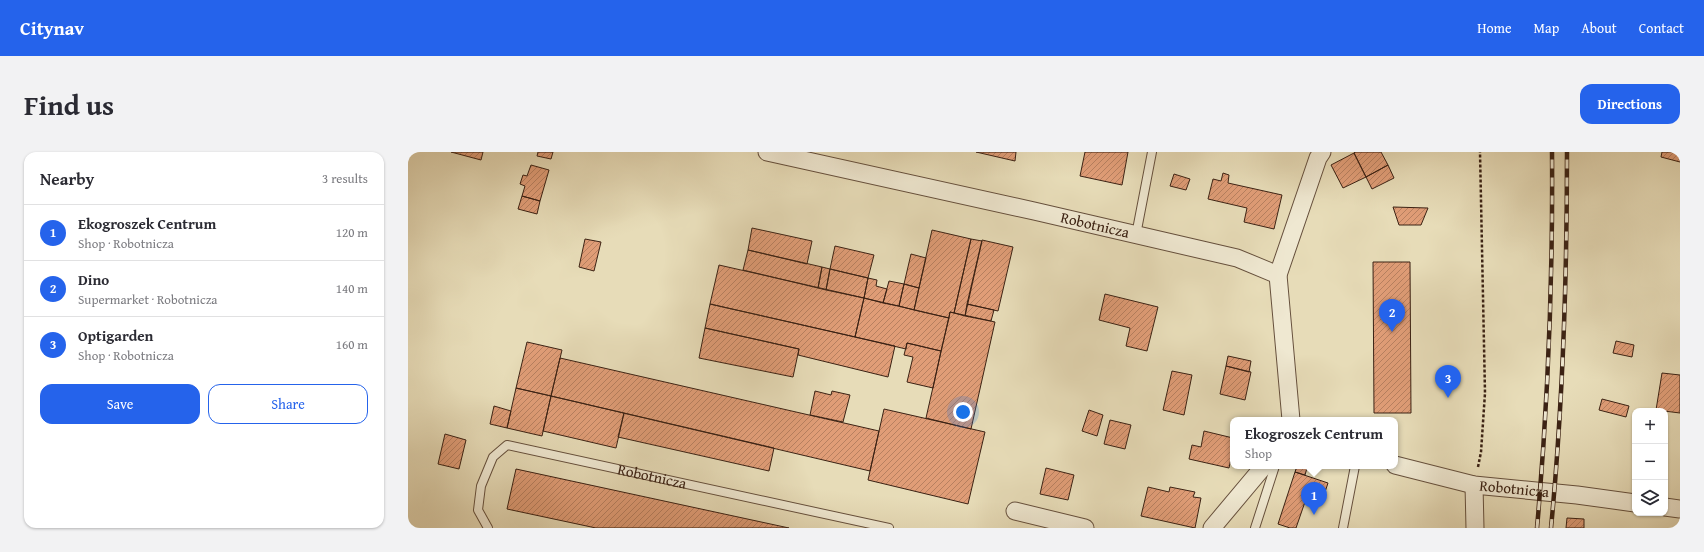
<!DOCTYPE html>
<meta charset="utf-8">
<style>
body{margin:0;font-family:"Gentium Book Plus",serif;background:#f2f2f3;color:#2b2b33}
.controls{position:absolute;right:12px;bottom:12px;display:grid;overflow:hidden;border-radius:8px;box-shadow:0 1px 3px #0004}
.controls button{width:36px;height:36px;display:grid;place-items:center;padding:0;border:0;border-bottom:1px solid #e1e1e2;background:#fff;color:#2b2b33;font:20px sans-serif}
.you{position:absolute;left:555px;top:260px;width:14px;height:14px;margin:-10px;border:3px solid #fff;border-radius:50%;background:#1a73e8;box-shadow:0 0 0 6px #1a73e833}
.badge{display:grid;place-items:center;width:26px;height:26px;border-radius:50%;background:#2563eb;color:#fff;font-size:13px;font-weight:700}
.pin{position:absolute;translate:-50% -33px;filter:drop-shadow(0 1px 2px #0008)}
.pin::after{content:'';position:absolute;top:21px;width:14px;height:12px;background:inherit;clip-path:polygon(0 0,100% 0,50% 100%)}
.popup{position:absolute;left:822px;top:265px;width:168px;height:52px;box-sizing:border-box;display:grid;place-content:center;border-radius:8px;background:#fff;filter:drop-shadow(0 1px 3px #0005);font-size:13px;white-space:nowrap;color:#7c7c81}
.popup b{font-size:15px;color:#2b2b33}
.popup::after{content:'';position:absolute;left:50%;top:100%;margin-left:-8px;border:8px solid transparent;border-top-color:#fff}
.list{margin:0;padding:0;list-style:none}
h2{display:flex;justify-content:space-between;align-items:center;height:52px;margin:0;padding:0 16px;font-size:17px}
h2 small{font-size:13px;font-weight:400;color:#7c7c81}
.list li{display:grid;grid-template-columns:26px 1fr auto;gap:12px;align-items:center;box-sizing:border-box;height:56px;padding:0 16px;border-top:1px solid #e1e1e2}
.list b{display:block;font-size:15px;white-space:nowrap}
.list p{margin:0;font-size:13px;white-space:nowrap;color:#7c7c81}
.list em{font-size:13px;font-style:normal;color:#7c7c81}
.actions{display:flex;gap:8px;padding:12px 16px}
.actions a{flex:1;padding:9px 0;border:1px solid #2563eb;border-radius:12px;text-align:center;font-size:14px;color:#2563eb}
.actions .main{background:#2563eb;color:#fff}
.icon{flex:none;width:22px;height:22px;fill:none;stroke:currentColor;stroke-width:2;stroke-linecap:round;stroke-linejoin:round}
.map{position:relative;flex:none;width:1272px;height:376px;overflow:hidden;border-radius:12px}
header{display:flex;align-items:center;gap:24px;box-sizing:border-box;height:56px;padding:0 20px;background:#2563eb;color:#fff}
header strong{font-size:19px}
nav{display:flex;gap:22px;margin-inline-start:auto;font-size:14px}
.intro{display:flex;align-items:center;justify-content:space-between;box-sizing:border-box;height:96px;padding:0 24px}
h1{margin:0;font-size:28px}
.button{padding:10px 18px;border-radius:12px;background:#2563eb;color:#fff;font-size:14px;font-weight:700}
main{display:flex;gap:24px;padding:0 24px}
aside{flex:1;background:#fff;border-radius:12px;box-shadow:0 1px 3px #0004}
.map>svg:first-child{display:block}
.building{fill:url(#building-hatch);stroke:#3b2214}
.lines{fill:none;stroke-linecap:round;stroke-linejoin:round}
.lane-casing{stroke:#66503d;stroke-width:10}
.street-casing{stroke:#66503d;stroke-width:19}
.path{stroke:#3b2214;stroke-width:2.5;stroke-dasharray:3 2;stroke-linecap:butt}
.lane{stroke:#efe8d1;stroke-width:8}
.street{stroke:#efe8d1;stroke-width:17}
.rail-casing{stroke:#3b2214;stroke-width:4.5}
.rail{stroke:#efe8d1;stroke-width:3;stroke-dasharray:9;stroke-linecap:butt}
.labels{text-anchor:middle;stroke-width:3;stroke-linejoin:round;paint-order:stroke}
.street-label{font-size:15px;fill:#3b2214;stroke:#efe8d1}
</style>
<header>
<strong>Citynav</strong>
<nav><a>Home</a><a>Map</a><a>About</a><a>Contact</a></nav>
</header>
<div class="intro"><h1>Find us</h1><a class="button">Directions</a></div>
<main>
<aside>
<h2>Nearby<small>3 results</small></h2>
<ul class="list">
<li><span class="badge">1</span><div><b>Ekogroszek Centrum</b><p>Shop · Robotnicza</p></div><em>120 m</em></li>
<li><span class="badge">2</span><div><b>Dino</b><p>Supermarket · Robotnicza</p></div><em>140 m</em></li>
<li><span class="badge">3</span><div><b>Optigarden</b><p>Shop · Robotnicza</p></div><em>160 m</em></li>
</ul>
<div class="actions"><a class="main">Save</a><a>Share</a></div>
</aside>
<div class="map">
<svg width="1272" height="376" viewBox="0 0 1272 376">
<defs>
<pattern id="building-hatch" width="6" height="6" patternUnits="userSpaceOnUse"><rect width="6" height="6" fill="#e09d77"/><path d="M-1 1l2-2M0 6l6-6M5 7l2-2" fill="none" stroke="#b78060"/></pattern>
</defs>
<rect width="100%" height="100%" fill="#e7dcb8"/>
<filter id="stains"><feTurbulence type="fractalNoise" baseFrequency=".005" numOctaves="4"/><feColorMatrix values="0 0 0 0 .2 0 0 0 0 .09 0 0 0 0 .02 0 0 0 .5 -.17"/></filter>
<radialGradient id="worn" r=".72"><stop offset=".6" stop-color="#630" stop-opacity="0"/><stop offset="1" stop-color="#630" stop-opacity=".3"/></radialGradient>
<path class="building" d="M43 0H75L73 8Z
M130 0H145L143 7 129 4Z
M568 0H608L607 9Z
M677 0H720L714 33 672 24Z
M947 0H973L980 13 958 25 946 1Z
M1254 0H1272V10L1253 5Z
M946 1 958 25 935 36 923 13Z
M123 13 141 18 132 49 114 44 117 34 112 32 115 23 119 24Z
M980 13 986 26 964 37 958 25Z
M815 21 821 23 820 31 874 43 866 77 836 70 839 56 800 47 805 27 813 29Z
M766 22 782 27 778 38 762 34Z
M114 44 132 49 129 62 110 57Z
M985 55 1020 56 1013 73H991Z
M344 76 404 89 399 112 340 98Z
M524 78 563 87 546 161 542 160 541 166 506 158Z
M177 87 193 90 186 119 171 115Z
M563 87 574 89 557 164 546 161Z
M574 88 605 95 590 159 559 152Z
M427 94 466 103 460 126 422 117Z
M340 98 414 115 410 136 335 118Z
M503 102 518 106 511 136 496 132Z
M965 110H1002L1003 261H966Z
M311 113 456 146 447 185 302 152Z
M414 115 422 117 418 138 410 136Z
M422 117 460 126 456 146 418 138Z
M460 126 469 128 468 134 479 137 475 151 456 146Z
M481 129 496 132 491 154 475 151Z
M496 132 511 136 506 158 491 154Z
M697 142 750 155 739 199 718 194 722 176 691 168Z
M456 146 541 166 533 199 499 191 498 197 447 185Z
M302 152 487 194 480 225 390 203 391 197 297 176Z
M559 152 586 158 583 169 557 164Z
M542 160 587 170 563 277 518 266Z
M297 176 391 197 385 225 291 206Z
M1208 189 1226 193 1224 205 1205 201Z
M119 190 154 198 143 244 108 236Z
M499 191 533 199 525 236 499 230 505 205 496 203Z
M820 204 843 209 841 220 818 214Z
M152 206 471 279 462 319 143 244Z
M818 214 843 220 837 248 812 242Z
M764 219 784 223 776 263 755 258Z
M1254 221 1272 223V261L1248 258Z
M108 236 143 244 134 284 99 276Z
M407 239 423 243 424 239 442 243 435 270 402 263Z
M143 244 216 261 208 296 135 279Z
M1194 247 1221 254 1218 265 1191 258Z
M86 254 103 259 99 276 82 272Z
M476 257 577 280 560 352 460 328Z
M681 258 695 263 689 284 674 279Z
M216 261 366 296 361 319 210 285Z
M702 268 723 273 717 297 696 292Z
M796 279 825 286V297L821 316 781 307 784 293 793 295Z
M37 282 58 288 51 317 30 312Z
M889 314 899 316 897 323 887 320Z
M638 316 666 323 660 348 632 342Z
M108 317 381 376H188L99 357Z
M887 320 920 331 913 352 898 347 888 376H882L870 372Z
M740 335 761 340 762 335 787 340 785 345 793 346 787 376 733 364Z
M1159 366 1176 367V376H1158Z"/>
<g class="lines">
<defs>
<g id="lane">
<path d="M728 83 744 0"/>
<path id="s1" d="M80 376 70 358 73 334 85 305 99 293 481 376"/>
<path d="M847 376 867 314"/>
<path d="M935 376 947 314"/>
</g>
<g id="street">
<path id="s2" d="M359 0 626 59 829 106 870 123"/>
<path d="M883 268 870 123 910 6 914 0"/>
<path id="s3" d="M987 313 1066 333 1169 343 1227 351"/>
<path d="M1066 333 1067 376"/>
<path d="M1257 355 1272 357"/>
<path d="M607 359 677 376"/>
<path d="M804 376 856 314"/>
</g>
</defs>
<use href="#lane" class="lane-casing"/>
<use href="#street" class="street-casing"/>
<path class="path" d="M1070 315 1073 300 1077 241 1072 0"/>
<use href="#lane" class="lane"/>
<use href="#street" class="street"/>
<defs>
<path id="rail" d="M1129 376C1140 251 1145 125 1144 0
M1143 376C1155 251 1159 125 1159 0"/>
</defs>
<use href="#rail" class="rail-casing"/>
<use href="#rail" class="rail"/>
</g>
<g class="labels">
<g class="street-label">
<text dy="5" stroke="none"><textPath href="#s2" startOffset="336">Robotnicza</textPath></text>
<text dy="5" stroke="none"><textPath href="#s1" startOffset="243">Robotnicza</textPath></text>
<text dy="5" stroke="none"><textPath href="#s3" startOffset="122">Robotnicza</textPath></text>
</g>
</g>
<rect width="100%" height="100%" filter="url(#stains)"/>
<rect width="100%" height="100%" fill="url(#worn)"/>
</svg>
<div class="controls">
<button>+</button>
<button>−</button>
<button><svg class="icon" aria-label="layers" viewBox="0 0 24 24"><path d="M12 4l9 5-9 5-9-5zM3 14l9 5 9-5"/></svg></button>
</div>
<div class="you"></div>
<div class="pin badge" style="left:906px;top:363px">1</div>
<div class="popup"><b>Ekogroszek Centrum</b>Shop</div>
<div class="pin badge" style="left:984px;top:180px">2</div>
<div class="pin badge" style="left:1040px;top:246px">3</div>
</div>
</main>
